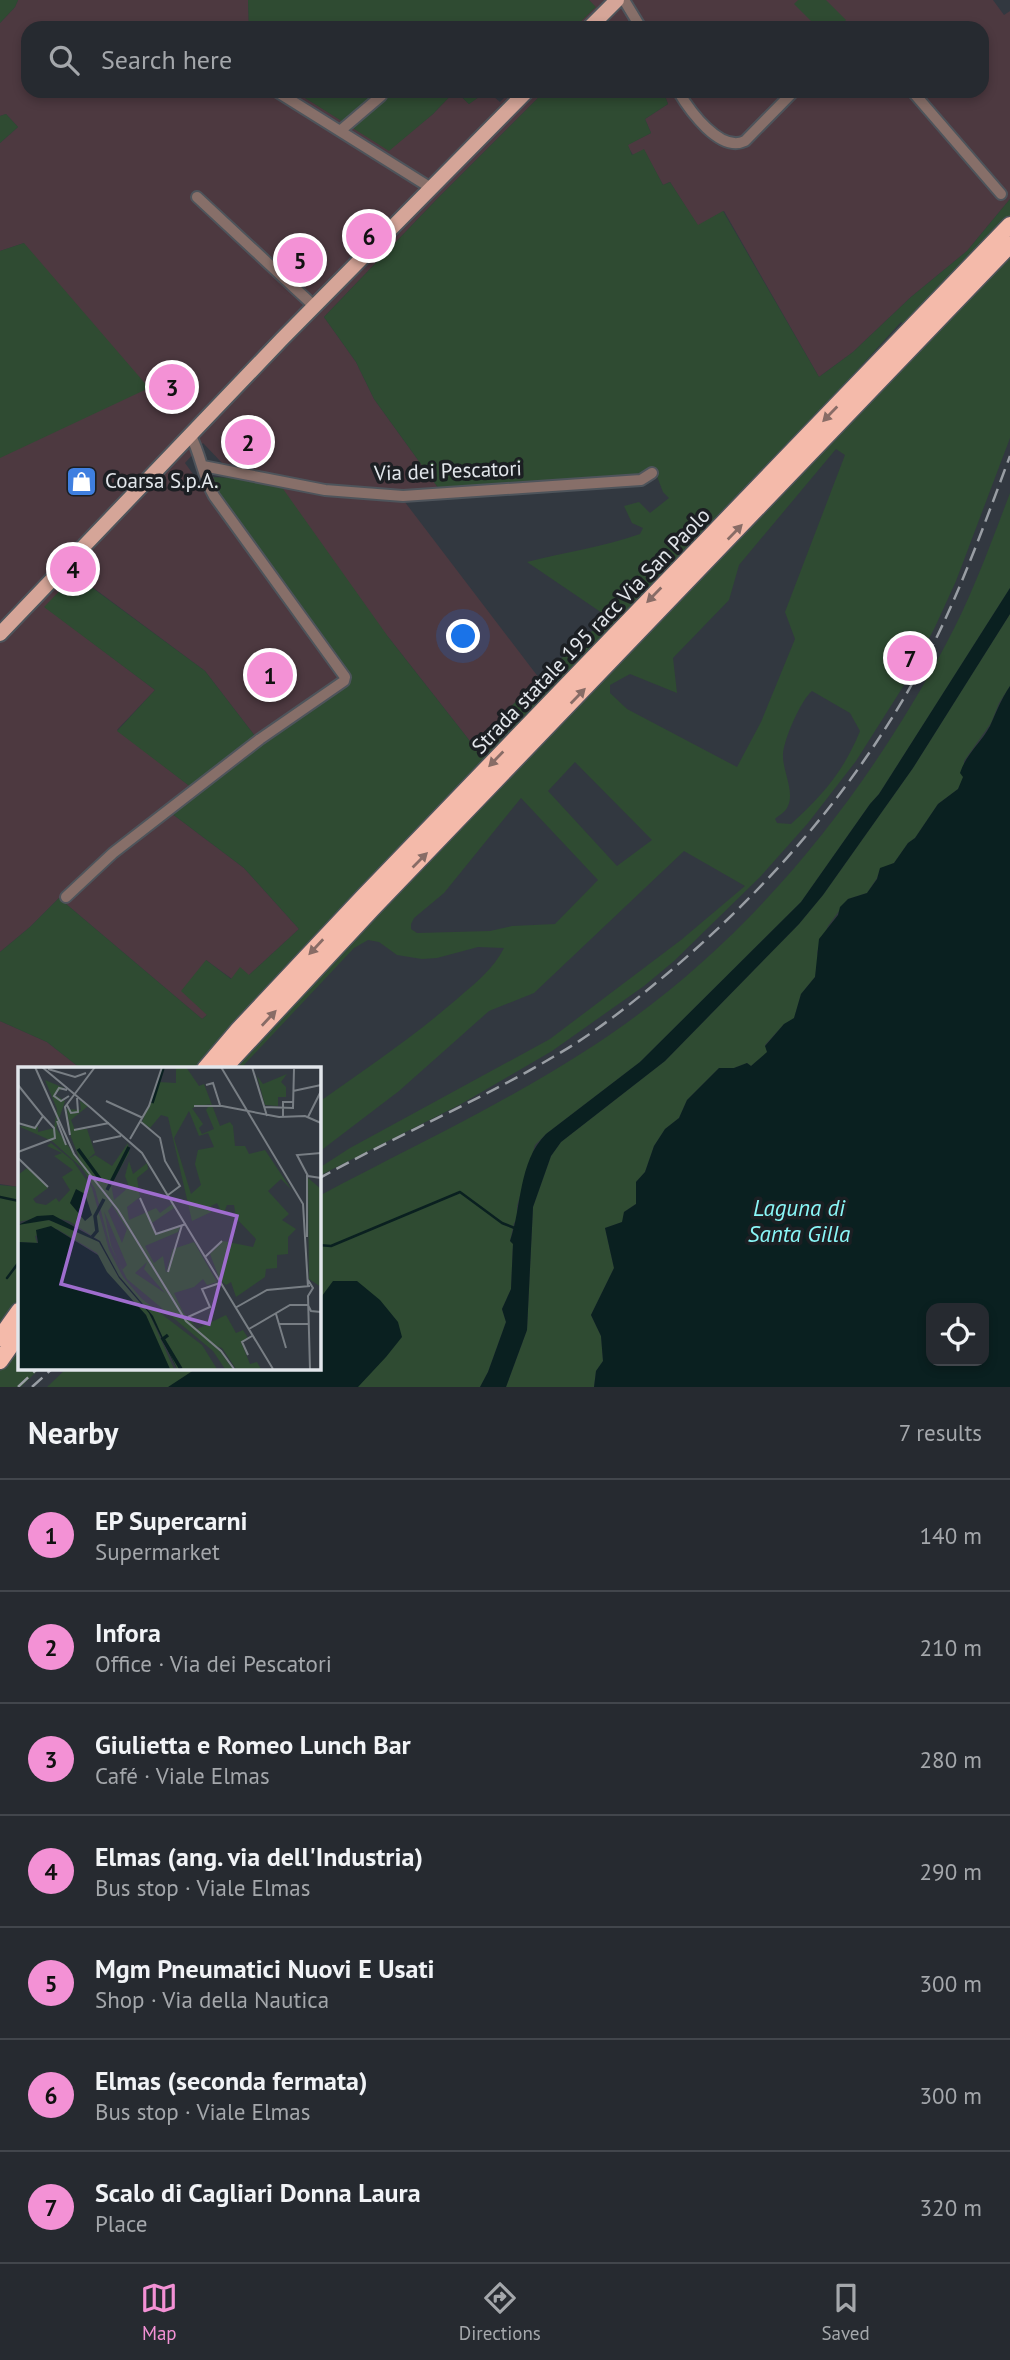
<!DOCTYPE html>
<meta charset="utf-8">
<style>
body{margin:0;font-family:"PT Sans",sans-serif;background:#32363c;color:#f1f3f6}
.controls{position:absolute;right:21px;bottom:21px;display:grid;overflow:hidden;border-radius:14px;box-shadow:0 4px 10px #0003}
.controls button{width:63px;height:63px;display:grid;place-items:center;padding:0;border:0;border-bottom:2px solid #42464c;background:#262a30;color:#f1f3f6;font:35px sans-serif}
.you{position:absolute;left:464px;top:637px;width:24px;height:24px;margin:-18px;border:5px solid #fff;border-radius:50%;background:#1a73e8;box-shadow:0 0 0 10px #1a73e833}
.badge{display:grid;place-items:center;width:46px;height:46px;border-radius:50%;background:#f391d5;color:#111;font-size:23px;font-weight:700}
.pin{position:absolute;translate:-50% -50%;border:4px solid #fff;box-shadow:0 2px 7px #0006}
.list{margin:0;padding:0;list-style:none}
h2{display:flex;justify-content:space-between;align-items:center;height:91px;margin:0;padding:0 28px;font-size:30px}
h2 small{font-size:23px;font-weight:400;color:#a4a7ab}
.list li{display:grid;grid-template-columns:46px 1fr auto;gap:21px;align-items:center;box-sizing:border-box;height:112px;padding:0 28px;border-top:2px solid #42464c}
.list b{display:block;font-size:26px;white-space:nowrap}
.list p{margin:0;font-size:23px;white-space:nowrap;color:#a4a7ab}
.list em{font-size:23px;font-style:normal;color:#a4a7ab}
.icon{flex:none;width:38px;height:38px;fill:none;stroke:currentColor;stroke-width:2;stroke-linecap:round;stroke-linejoin:round}
.map{position:relative;flex:none;width:1010px;height:1387px;overflow:hidden}
.search{position:absolute;background:#262a30;box-shadow:0 4px 10px #0003;left:21px;right:21px;top:21px;height:77px;display:flex;align-items:center;gap:18px;box-sizing:border-box;padding:0 24px;border-radius:21px;color:#a4a7ab;font-size:26px}
.sheet{height:875px;background:#262a30}
nav{display:flex;justify-content:space-around;align-items:center;box-sizing:border-box;height:98px;border-top:2px solid #42464c;background:#262a30;font-size:19px;color:#a4a7ab}
nav a{display:grid;justify-items:center;gap:4px}
nav .on{color:#f391d5}
.map>svg:first-child{display:block}
.industrial{fill:#4d3940}
.green{fill:#2f4b32;fill-rule:evenodd}
.water{fill:#0a2020;fill-rule:evenodd}
.lines{fill:none;stroke-linecap:round;stroke-linejoin:round}
.stream{stroke:#0a2020;stroke-width:2.5}
.minor-casing{stroke:#4e545b;stroke-width:14}
.major-casing{stroke:#4e545b;stroke-width:18}
.highway-casing{stroke:#4e545b;stroke-width:19}
.minor{stroke:#876f69;stroke-width:10}
.major{stroke:#d5a598;stroke-width:14}
.highway{stroke:#f4baaa;stroke-width:16}
.rail{stroke:#999ea4;stroke-width:2.5;stroke-dasharray:14 7;stroke-linecap:butt}
.oneway{fill:#886c66}
.labels{text-anchor:middle;stroke-width:7;stroke-linejoin:round;paint-order:stroke}
.street-label{font-size:21px;fill:#e2e6eb;stroke:#1c1f23}
.poi-label{font-size:21px;fill:#e2e6eb;stroke:#1c1f23;text-anchor:start}
.water-label{font-size:23px;font-style:italic;fill:#8af7f8;stroke:#1c1f23}
.inset-river{fill:none;stroke:#0a2020;stroke-width:3.5}
.inset-road{fill:none;stroke:#787e84;stroke-width:2}
.view{fill:#9f6dce;fill-opacity:0.15;stroke:#9f6dce;stroke-width:3.5}
.inset-edge{fill:none;stroke:#e2e6eb;stroke-width:3.5}
</style>
<div class="map">
<svg width="1010" height="1387" viewBox="0 0 1010 1387">
<rect width="100%" height="100%" fill="#323840"/>
<path class="industrial" d="M18 0H248L249 28H28V91H294L389 150 433 114 455 91 469 104 487 91 500 102 511 91H545L436 200 324 317 356 362 374 399 439 489 398 493 539 678 473 745 389 638 203 443 185 463 341 677 255 736 205 671 76 575 45 607 155 690 117 730 191 787 171 813 244 868 299 929 249 975 232 979 206 960 207 1015 202 1019 59 898 30 927 0 952V457L24 243 0 251V143L18 127 6 114 0 116V23L15 7Z
M589 0H993L1004 15 1010 11V199L967 251 911 297 853 352 819 377 724 211 698 226 670 182 663 185 644 150 633 155 627 145 651 133 645 119 668 104 663 91H982V28H627L624 24H612L608 28H574L595 7Z
M0 1021 47 1042 80 1068 19 1069V1187L0 1184Z"/>
<path class="green" d="M0 0H18L15 7 0 23Z
M248 0H589L596 7 574 28H249Z
M798 0H826L846 20 838 28H804L811 21 794 4Z
M294 91H455L433 114 389 151Z
M456 91H487L469 104Z
M545 91H663L668 104 645 119 651 133 628 145 632 155 644 149 663 185 670 182 698 225 723 211 819 377 853 352 911 297 967 251 1010 199V438L956 581 935 627 906 682 856 761 808 823 761 876 674 961 644 986 552 1051 461 1104 319 1176V1168L350 1148 550 1039 681 940 745 886 684 851 534 993 489 1011 399 1091 319 1152V1102C366 1069 413 1037 457 999 475 983 493 970 504 948L478 947 437 958 422 959 397 955 379 942 368 940 354 948 241 1068H234L515 770 521 766 597 686 640 638 924 341 901 322 831 399 243 1015 196 1068H80L47 1042 0 1021V952L30 927 59 898 202 1019 207 1015 181 991 206 960 231 979 240 967 249 975 299 929 244 868 171 813 347 682 215 489 209 477 237 478 281 486 389 638 473 745 539 678 608 617 527 562C565 552 603 547 640 534L643 528 632 523 624 506 639 502 650 513 669 498 663 492 653 466 636 475 439 489 374 399 356 362 324 317 436 200ZM836 449 845 455 785 612 795 639 761 722 737 767 627 709 610 693V685L630 674 677 693 673 658 729 600 739 565ZM812 691 850 713 860 731C844 771 822 796 791 824L777 823 775 819C778 816 785 812 787 808 796 792 782 771 783 754 784 739 801 700 812 691ZM575 762 652 840 617 866 548 791ZM521 798 598 880 555 924 512 926 490 931 417 933 411 929V924L414 918 444 893Z
M6 114 18 127 0 143V116Z
M24 243 149 388 0 458V251Z
M1010 493V588L879 794 870 804 801 902 640 1062 546 1134 535 1145 517 1206V1220L514 1223 510 1241 513 1243 511 1289 502 1309 506 1322 488 1372 480 1387H47L67 1368H318L319 1196C411 1147 506 1103 593 1046 746 946 861 803 946 644 972 596 991 543 1010 493Z
M75 575 205 671 255 736 192 788 117 731 155 690 44 607Z
M1010 614V686L999 703 991 723 964 761V777L958 789 938 804 915 838 908 843 894 863 880 869 877 878 867 893 848 899 828 926 817 952 819 960 815 977 801 994 794 1019 784 1024 765 1045 768 1052 751 1066 747 1063 734 1068H719L687 1100 679 1118 665 1129 654 1146 645 1172 636 1182V1204L624 1212 623 1222 605 1228 614 1268 591 1315 601 1336 603 1361 596 1371 594 1387H506L527 1330 533 1207 551 1156 561 1142 665 1061 799 924 823 895 913 768Z
M0 1185 19 1187V1368H40L21 1387H0Z"/>
<path class="water" d="M1010 588V614L913 768 823 895 799 924 665 1061 561 1142 551 1156 533 1207 527 1330 506 1387H480L488 1372 506 1322 502 1309 511 1289 513 1244 510 1241C522 1207 518 1162 546 1134L640 1062 801 902 870 804 879 794Z
M1010 686V1387H594L596 1371 603 1361 601 1336 591 1315 614 1268 605 1228 622 1222 624 1212 636 1204V1182L645 1172 654 1146 665 1129 679 1118 687 1100 719 1068H734L747 1063 751 1066 767 1052 765 1046 784 1024 794 1018 801 994 815 977 819 939 838 915 840 907 848 899 867 893 877 879 880 868 894 863 908 843 915 838 938 804 958 789 963 777 960 773C966 754 981 743 990 726 996 713 1001 699 1010 686ZM984 1308V1361H931V1308Z
M333 1281H357L380 1300 398 1322 402 1337 386 1357 358 1387H168L197 1368H318L319 1300Z"/>
<g class="lines">
<path class="stream" d="M0 1197 19 1201
M318 1245 331 1246 460 1192 502 1223 517 1229
M7 1278 19 1262"/>
<defs>
<path id="minor" d="M624 0 641 28
M276 91 431 188
M678 91C690 111 720 153 745 141L794 91
M912 91 1001 194
M340 131 381 96
M197 197 314 306
M203 466 325 490 403 496 641 480 652 473
M66 897 113 853 260 739 344 681 345 677 214 496C203 477 201 456 191 436"/>
<path id="major" d="M589 28 617 0
M0 634 282 339 527 91"/>
<path id="highway" d="M205 1069 239 1029 363 897 1010 225
M223 1069 372 909 1010 245
M0 1338 19 1311
M0 1361 19 1334"/>
</defs>
<use href="#minor" class="minor-casing"/>
<use href="#major" class="major-casing"/>
<use href="#highway" class="highway-casing"/>
<use href="#minor" class="minor"/>
<use href="#major" class="major"/>
<use href="#highway" class="highway"/>
<path class="rail" d="M318 1179C395 1136 477 1102 553 1057 594 1034 632 1003 668 973 765 891 849 796 912 684 953 613 981 533 1010 456
M18 1387 38 1368
M32 1387 53 1368"/>
</g>
<defs><path id="oneway-solid" d="M-6-.8H1V-3.2L6.5 0L1 3.2V.8H-6Z" transform="scale(1.75)"/></defs>
<g class="oneway">
<use href="#oneway-solid" transform="translate(830 414) rotate(134)"/>
<use href="#oneway-solid" transform="translate(735 532) rotate(-46)"/>
<use href="#oneway-solid" transform="translate(654 595) rotate(134)"/>
<use href="#oneway-solid" transform="translate(578 696) rotate(-46)"/>
<use href="#oneway-solid" transform="translate(496 759) rotate(134)"/>
<use href="#oneway-solid" transform="translate(420 860) rotate(-45)"/>
<use href="#oneway-solid" transform="translate(316 947) rotate(133)"/>
<use href="#oneway-solid" transform="translate(269 1018) rotate(-47)"/>
</g>
<defs>
<symbol id="shop-square" viewBox="-11 -11 22 22"><rect x="-9" y="-9" width="18" height="18" rx="4" fill="#3f7fe0" stroke="#1c1f23"/><path d="M-5-2.5h2.3a2.7 3.5 0 0 1 5.4 0H5L5.5 6h-11ZM-1.5-2.5h3a1.5 2.3 0 0 0-3 0Z" fill="#fff"/></symbol>
</defs>
<g fill-rule="evenodd">
<use href="#shop-square" x="64" y="464" width="35" height="35"/>
</g>
<g class="labels">
<g class="street-label">
<text transform="translate(448 471) rotate(-2)" y="7">Via dei Pescatori</text>
<text transform="translate(591 631) rotate(-46)" y="7">Strada statale 195 racc Via San Paolo</text>
</g>
<g class="poi-label">
<text x="105" y="488">Coarsa S.p.A.</text>
</g>
<g class="water-label">
<text x="799" y="1216">Laguna di<tspan x="799" dy="26">Santa Gilla</tspan></text>
</g>
</g>
<g transform="translate(18 1067)">
<rect width="303" height="303" fill="#323840"/>
<path d="M158 0H168L181 19 186 17 202 59 212 55 215 59 217 79H227L231 87 247 83 273 122 263 112 250 124 271 147 264 153 278 162 270 170V187L259 188V201L248 202 247 210 218 230 213 215 208 218 202 213 192 187 205 174 235 180 238 172 218 151 216 138H209L205 148 199 136 193 139V145L174 154 150 50 143 48 132 61 124 55 141 15 158 16ZM192 37 188 43 196 62 184 67 181 61 185 57 174 41ZM171 44 181 69 190 66 196 80 180 83 177 97 183 118 173 127 156 71ZM269 7 263 15 268 20V30H260V39L247 38 239 9 245 17ZM27 13 46 21 36 27 47 34 38 61 65 101 53 70 49 42 63 43 62 34 70 39 53 53 57 63 69 62 77 86 69 93 77 88 94 99 110 76 111 86 93 117 96 133 111 120 107 109 111 94 115 107 129 96 130 102 119 111 122 130 109 140 111 153 138 141 142 146 154 137 156 141 134 156 137 166 163 158 160 165 127 179 136 196 145 189 148 206 155 182 176 175 199 215 189 218 185 212 176 220 156 226 165 245 179 262 208 248 218 266 225 263 230 271 223 275 232 297 239 295 243 302H218L204 281 198 279 215 302H207L195 284 109 212 92 178 77 122 64 101 34 74 0 59 20 60V65L36 61 39 42ZM94 138 109 162 104 176 90 144ZM86 144 109 198 104 203 93 178ZM129 195 126 202 147 226 117 206ZM33 76 55 94 74 121 91 183 105 210 124 232 184 278 199 302H159L135 249 101 209 82 174 51 154 29 149 0 155V108L9 101 30 121 15 132 18 136 28 138 38 131 41 135 52 123 44 110 55 103 36 89 44 86 29 79ZM290 111 303 122V220L291 212ZM21 151 46 157 81 175 101 211 131 246 156 302H152L133 267 128 248 88 205 79 186 39 162 17 169 19 176 0 175V158Z" fill="#2f4b32" fill-rule="evenodd"/>
<path d="M58 122 67 127 74 148 67 154 52 136ZM35 148 82 174 101 209 135 249 159 302 131 246 101 211 81 175 31 153 0 158 19 149ZM33 159 80 188 89 205 128 248 152 302H0V175L20 176 18 163Z" fill="#0a2020"/>
<path class="inset-river" d="M134 36 145 1M60 82 82 112M89 123 111 80M74 170 79 164 77 149 86 132M150 268 145 272 163 302"/>
<path class="inset-road" d="M17 0 56 87 100 143 168 254 203 284 216 302M24 0 73 41M203 0 285 137 290 220M234 0 249 49M30 2 57 10 68 6M0 18 25 49 17 61 0 56M188 18 195 16 202 38M49 23 41 21 36 29 43 34 51 29M275 24 303 18M88 34 125 51M49 38 53 46 60 45 59 31M176 39H204L261 50 287 49 303 56M246 40 275 41 276 2M73 41 124 86 255 302M265 50V35H275M290 50 303 24M39 54 48 78M123 55 142 71 147 94 162 119 150 128M56 63 91 56M52 68 47 40 77 0M112 72 131 39 144 0M75 75 103 69M0 85 37 71 36 61 25 49M303 86 279 88 290 109 303 111M0 91 30 120M289 108V170M122 131 138 167 168 157M187 190 204 174M150 205 164 158M290 213 295 221 290 229 292 302M217 241 249 223 292 219M258 247 268 281M170 250 192 240 184 222 202 216M261 257H291M231 262 272 238H290L293 244 303 245M230 288 224 275 234 269"/>
<path class="view" d="M72 110 219 149 191 257 43 217Z"/>
<rect width="303" height="303" class="inset-edge"/>
</g>
</svg>
<div class="controls">
<button><svg class="icon" aria-label="locate" viewBox="0 0 24 24"><circle cx="12" cy="12" r="6"/><path d="M12 2v4M12 18v4M2 12h4M18 12h4"/></svg></button>
</div>
<div class="you"></div>
<div class="pin badge" style="left:270px;top:675px">1</div>
<div class="pin badge" style="left:248px;top:442px">2</div>
<div class="pin badge" style="left:172px;top:387px">3</div>
<div class="pin badge" style="left:73px;top:569px">4</div>
<div class="pin badge" style="left:300px;top:260px">5</div>
<div class="pin badge" style="left:369px;top:236px">6</div>
<div class="pin badge" style="left:910px;top:658px">7</div>
<div class="search"><svg class="icon" aria-label="search" viewBox="0 0 24 24"><circle cx="10" cy="10" r="6"/><path d="M15 15l6 6"/></svg>Search here</div>
</div>
<section class="sheet">
<h2>Nearby<small>7 results</small></h2>
<ul class="list">
<li><span class="badge">1</span><div><b>EP Supercarni</b><p>Supermarket</p></div><em>140 m</em></li>
<li><span class="badge">2</span><div><b>Infora</b><p>Office · Via dei Pescatori</p></div><em>210 m</em></li>
<li><span class="badge">3</span><div><b>Giulietta e Romeo Lunch Bar</b><p>Café · Viale Elmas</p></div><em>280 m</em></li>
<li><span class="badge">4</span><div><b>Elmas (ang. via dell'Industria)</b><p>Bus stop · Viale Elmas</p></div><em>290 m</em></li>
<li><span class="badge">5</span><div><b>Mgm Pneumatici Nuovi E Usati</b><p>Shop · Via della Nautica</p></div><em>300 m</em></li>
<li><span class="badge">6</span><div><b>Elmas (seconda fermata)</b><p>Bus stop · Viale Elmas</p></div><em>300 m</em></li>
<li><span class="badge">7</span><div><b>Scalo di Cagliari Donna Laura</b><p>Place</p></div><em>320 m</em></li>
</ul>
</section>
<nav>
<a class="on"><svg class="icon" aria-label="map" viewBox="0 0 24 24"><path d="M3 6l6-2 6 2 6-2v14l-6 2-6-2-6 2zM9 4v14M15 6v14"/></svg>Map</a>
<a><svg class="icon" aria-label="directions" viewBox="0 0 24 24"><path d="M12 3l9 9-9 9-9-9zM9 14v-3h6M13 9l2 2-2 2"/></svg>Directions</a>
<a><svg class="icon" aria-label="saved" viewBox="0 0 24 24"><path d="M7 4h10v16l-5-4-5 4z"/></svg>Saved</a>
</nav>
